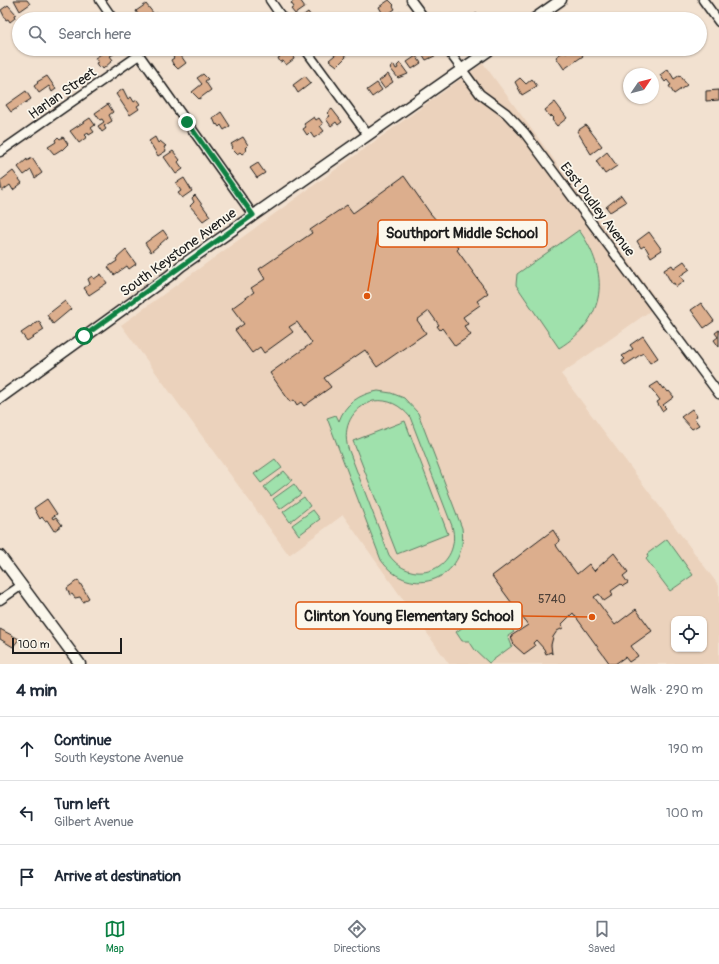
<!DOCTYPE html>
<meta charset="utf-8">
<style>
body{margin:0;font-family:Pangolin,sans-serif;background:#f2f2f3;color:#1f2937}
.controls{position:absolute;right:12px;bottom:12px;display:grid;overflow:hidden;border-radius:8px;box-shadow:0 1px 3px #0004}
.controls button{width:36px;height:36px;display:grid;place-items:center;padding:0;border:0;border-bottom:1px solid #e0e1e3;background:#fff;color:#1f2937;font:20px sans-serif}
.compass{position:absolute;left:623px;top:68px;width:36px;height:36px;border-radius:50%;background:#fff;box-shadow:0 1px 3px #0004;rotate:55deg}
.scale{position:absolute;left:12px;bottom:10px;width:110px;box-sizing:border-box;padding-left:4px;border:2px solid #1c1c1c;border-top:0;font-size:11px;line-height:14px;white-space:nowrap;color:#1c1c1c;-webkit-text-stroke:3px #fbf7ec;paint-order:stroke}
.stop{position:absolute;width:12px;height:12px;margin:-9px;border:3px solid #0b8043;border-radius:50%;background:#fff}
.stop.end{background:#0b8043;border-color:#fff;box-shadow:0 1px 4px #0008}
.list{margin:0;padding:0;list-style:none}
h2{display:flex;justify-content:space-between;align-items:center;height:52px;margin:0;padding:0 16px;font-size:17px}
h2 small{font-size:13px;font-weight:400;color:#747a83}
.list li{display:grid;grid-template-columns:26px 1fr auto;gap:12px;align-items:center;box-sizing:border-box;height:64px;padding:0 16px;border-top:1px solid #e0e1e3}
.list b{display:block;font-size:15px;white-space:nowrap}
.list p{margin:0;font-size:13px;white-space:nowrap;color:#747a83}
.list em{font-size:13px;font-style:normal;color:#747a83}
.icon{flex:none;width:22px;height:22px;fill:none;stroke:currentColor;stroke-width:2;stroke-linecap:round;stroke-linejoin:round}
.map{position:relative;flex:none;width:719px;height:664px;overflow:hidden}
.search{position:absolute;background:#fff;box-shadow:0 1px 3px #0004;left:12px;right:12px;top:12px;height:44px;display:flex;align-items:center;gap:10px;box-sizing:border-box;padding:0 14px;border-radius:22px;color:#747a83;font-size:15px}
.sheet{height:244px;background:#fff}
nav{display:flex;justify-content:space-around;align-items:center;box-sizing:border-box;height:56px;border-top:1px solid #e0e1e3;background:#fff;font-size:11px;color:#747a83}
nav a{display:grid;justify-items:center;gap:2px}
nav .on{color:#0b8043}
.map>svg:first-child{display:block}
.built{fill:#ebd2bc;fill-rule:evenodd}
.green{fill:#9fe1ac;stroke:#5e7e64;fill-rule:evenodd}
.building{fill:#dcae8d;stroke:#1c1c1c}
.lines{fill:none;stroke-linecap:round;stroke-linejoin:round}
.minor-casing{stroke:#1c1c1c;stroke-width:11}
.major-casing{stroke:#1c1c1c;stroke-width:13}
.minor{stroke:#fbf7ec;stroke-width:8}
.major{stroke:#fbf7ec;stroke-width:10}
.route{stroke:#0b8043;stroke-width:5}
.labels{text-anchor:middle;stroke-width:3.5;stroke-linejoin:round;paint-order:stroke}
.number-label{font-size:12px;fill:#4c4038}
.street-label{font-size:14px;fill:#1c1c1c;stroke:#fbf7ec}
.leader{fill:none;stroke:#de560d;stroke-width:1.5}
.callout-dot{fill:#de560d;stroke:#fbf7ec;stroke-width:1.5}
.callout{fill:#fbf7ec;stroke:#de560d;stroke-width:1.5}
.callout-label{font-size:15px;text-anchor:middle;font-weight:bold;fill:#1c1c1c}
</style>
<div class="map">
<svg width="719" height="664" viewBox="0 0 719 664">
<rect width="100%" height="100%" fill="#f2e1d0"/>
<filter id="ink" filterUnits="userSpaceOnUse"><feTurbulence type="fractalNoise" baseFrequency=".025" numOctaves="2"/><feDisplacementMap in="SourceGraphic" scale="8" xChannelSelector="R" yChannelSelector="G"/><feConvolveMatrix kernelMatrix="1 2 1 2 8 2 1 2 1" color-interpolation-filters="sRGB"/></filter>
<g filter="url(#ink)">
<path class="built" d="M483 63 660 304 561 374 719 586V664H449L343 515 289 555 121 325ZM674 619H704V649H674Z"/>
<path class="green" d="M579 230C610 273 607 319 559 348L516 285 517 274Z
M378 391 391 393 404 398 418 413 462 528C469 579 410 602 381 560L327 418 336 415 339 421C345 404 359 394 378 391ZM373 401C389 399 400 405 410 417L452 526C463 567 414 590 389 555L348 448C342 427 352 408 373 401Z
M405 421 448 534 397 554 353 441Z
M275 459 282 468 261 483 254 474Z
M284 471 292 480 271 496 264 487Z
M294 484 301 494 280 509 273 499Z
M304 497 310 506 290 522 283 512Z
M313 510 320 519 299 535 292 525Z
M667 539 693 575 670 591 646 559 648 557 647 554Z
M495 607 514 632 508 636 512 646 489 663 475 650 469 641H462L456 632 466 625 471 626Z"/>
<path class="building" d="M14 0H27L30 4 20 11Z
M295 0H300L305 7 295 14 291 9 294 7 291 3Z
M389 0 394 5 393 6 395 9 388 14 387 12 383 14 379 7Z
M146 4 154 14 157 13 161 18H140L136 11Z
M8 5 16 14 14 15 15 18 10 22 8 19 6 20 1 10Z
M401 11 405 16 403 19H392Z
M308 12 313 19H303L301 17Z
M477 13 481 19H462L468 15 470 18Z
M109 49 114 54 110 56 113 60 103 69 101 66 99 68 96 63 98 62 95 58Z
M176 49 186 63 178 69 173 64 171 60 174 58 170 52Z
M286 49 288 52 291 51 294 59 286 65 283 61 280 62 278 58 280 57 278 54Z
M425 49H435L439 54 426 60 421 52Z
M567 49H578L583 56 564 69 556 57 564 51 565 53 568 51Z
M341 50 346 57 337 66 329 60Z
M416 56 421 63 412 69 407 62Z
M400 63 408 74 398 78 390 68 394 65 396 69 398 68 397 66Z
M668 69 674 79 680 75 687 85 674 94 669 86 671 85 667 80 665 82 660 75Z
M203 74 208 79 205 81 211 90 199 99 192 92 202 84 197 78Z
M388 74 393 82 384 88 379 81Z
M47 76 56 89 52 92 49 86 39 93 34 86 38 83 37 82Z
M305 76 311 83 298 93 293 85Z
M520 78 526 84 532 79 537 86 522 95 515 82Z
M377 83 382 90 372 97 367 90Z
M123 89 128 99 131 97 134 102 137 100 140 104 137 106 139 109 130 115 116 94Z
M719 90V100L706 101V91Z
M26 91 31 99 11 112 6 105Z
M555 102 567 118 557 126 552 120 554 118 551 115 550 117 545 110Z
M108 104 113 112 109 115 112 121 104 126 106 129 102 132 98 126 104 122 102 119 100 120 95 113Z
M332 109 342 122 338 125 336 122 331 126 326 119 330 116 327 113Z
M221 112 230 126 224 130 221 125 219 127 217 124 216 125 213 118Z
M314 117 316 120 319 118 323 124 320 126 324 131 314 138 310 132 307 135 303 129 306 127 304 124Z
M90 118 95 125 91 128 94 132 89 135 88 133 85 135 87 137 79 143 70 131Z
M586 125 602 146 591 154 577 131Z
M58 137 60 139 63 137 68 144 62 150V149L54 154 48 147 56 142 55 140Z
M155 137 158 143 160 141 166 146 164 147 166 151 158 156 149 141Z
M243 137 248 145 245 148 247 150 242 154 240 152 237 154 231 148 233 147 231 144Z
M173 151 180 160 178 162 183 169 176 174 164 157Z
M607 152 617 166 605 174 596 161Z
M32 158 42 173 35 178 31 170 24 175 18 167 27 159V161Z
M258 163 265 173 257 178 250 168Z
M13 171 22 183 13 190 10 185 2 191 0 181Z
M404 176 430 213 437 221 439 220 446 231 445 232 459 248 457 250 488 293 477 301 480 305 463 317 468 324 464 326 471 335 455 346 442 328 440 330 437 326 439 325 429 311 417 320 426 333 377 367 365 350 324 378 331 387 304 406 301 402 297 405 294 400 290 402 270 373 312 343 297 322 289 327 293 332 264 353 260 347 252 353 235 330 244 324 232 308 254 292 251 288 265 279 259 269 312 233 310 230 347 205 353 213Z
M184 178 192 191 182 198 178 193 181 191 176 183Z
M195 195 210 216 203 221 190 206 194 202 192 198Z
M621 195 626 202 610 212 606 207Z
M163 230 168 237 151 252 145 243Z
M649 232 662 250 651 257 646 248 644 246 641 248 637 241Z
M126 250 136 264 129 269 127 266 114 275 108 267 117 261 116 259Z
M684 261 690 269 680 276 684 281 676 287 674 283 672 284 664 270 672 265 674 268Z
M101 274 107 283 89 295 84 288 90 284 88 279 92 276 94 279Z
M65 301 71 309 53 324 47 315Z
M701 303 714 321 704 328 691 310Z
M39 321 44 330 27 341 21 333Z
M719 330V347L714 340 718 337 715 333Z
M643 336 658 358 650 363 643 353 625 365 622 361 625 359 622 356 633 349 630 345Z
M658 382 663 389 664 387 668 392 669 391 674 397 663 405 666 408 662 411 657 402 660 400 650 387Z
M692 409 697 416 694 418 699 425 692 429 681 417Z
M47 499 57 514 52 517 53 519 56 517 62 525 54 531 47 520 45 521 42 517 40 519 34 508Z
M553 530 560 541 556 544 557 547 577 574 589 564 594 571 614 553 628 572 623 576 628 583 623 586 621 584 611 591 613 595 604 601 599 594 594 597 615 625 636 609 652 631 631 646 638 656 629 662 625 657 615 664H610L573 613 562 624 563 628 557 631 553 637 551 645 552 654 551 652 546 654 544 649 536 640 533 643 535 646 524 654 514 645 511 636 528 625 492 576Z
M78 580 89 598 83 602 80 597 75 598 72 594 70 595 67 588Z
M0 629 19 639 13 647 0 639Z"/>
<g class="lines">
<defs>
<path id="minor" d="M100 0 113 19
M270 0 283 19
M411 0 425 19
M703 0 719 22
M135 49 253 215
M305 49 368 135
M447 49 480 94 506 113 524 132 719 394
M0 152 139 55
M0 600 22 585"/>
<path id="major" d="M534 19 561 0
M0 398 169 276 181 266 491 49
M0 556 80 664"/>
</defs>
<use href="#minor" class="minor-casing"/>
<use href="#major" class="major-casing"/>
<use href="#minor" class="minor"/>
<use href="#major" class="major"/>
</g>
</g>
<g class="lines" filter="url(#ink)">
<path class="route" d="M84 336 253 215 187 122"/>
</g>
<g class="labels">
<g class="number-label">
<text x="552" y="603">5740</text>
</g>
<g class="street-label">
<text transform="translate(62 93) rotate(-35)" y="5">Harlan Street</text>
<text transform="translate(598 209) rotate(53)" y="5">East Dudley Avenue</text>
<text transform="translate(178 252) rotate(-36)" y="5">South Keystone Avenue</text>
</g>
</g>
<path class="leader" d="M367 296L378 233M592 617L522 616"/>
<g class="callout-dot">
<circle cx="367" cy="296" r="4"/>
<circle cx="592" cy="617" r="4"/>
</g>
<g class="callout">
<rect x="378" y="220" width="169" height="27" rx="4"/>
<rect x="296" y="602" width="226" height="27" rx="4"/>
</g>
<g class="callout-label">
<text x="462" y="238">Southport Middle School</text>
<text x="409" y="621">Clinton Young Elementary School</text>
</g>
</svg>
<div class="controls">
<button><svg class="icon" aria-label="locate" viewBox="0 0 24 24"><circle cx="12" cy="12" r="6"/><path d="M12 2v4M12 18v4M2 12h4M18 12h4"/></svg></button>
</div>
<svg class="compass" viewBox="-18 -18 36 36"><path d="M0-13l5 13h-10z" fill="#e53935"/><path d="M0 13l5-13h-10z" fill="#747a83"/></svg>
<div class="scale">100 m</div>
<div class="stop" style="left:84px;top:336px"></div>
<div class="stop end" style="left:187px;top:122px"></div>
<div class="search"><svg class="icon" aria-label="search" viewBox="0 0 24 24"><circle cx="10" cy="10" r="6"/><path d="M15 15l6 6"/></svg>Search here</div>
</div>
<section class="sheet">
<h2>4 min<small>Walk · 290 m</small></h2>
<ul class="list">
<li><svg class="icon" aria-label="ahead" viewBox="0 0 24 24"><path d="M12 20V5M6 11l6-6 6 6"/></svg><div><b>Continue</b><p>South Keystone Avenue</p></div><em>190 m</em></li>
<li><svg class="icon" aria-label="left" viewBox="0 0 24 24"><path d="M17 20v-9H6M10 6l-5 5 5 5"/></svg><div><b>Turn left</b><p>Gilbert Avenue</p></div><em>100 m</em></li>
<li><svg class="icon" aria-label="arrive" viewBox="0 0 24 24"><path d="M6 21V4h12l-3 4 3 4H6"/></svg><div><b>Arrive at destination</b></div></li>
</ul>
</section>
<nav>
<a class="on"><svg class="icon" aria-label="map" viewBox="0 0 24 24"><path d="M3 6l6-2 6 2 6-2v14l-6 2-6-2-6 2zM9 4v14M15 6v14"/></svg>Map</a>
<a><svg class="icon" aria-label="directions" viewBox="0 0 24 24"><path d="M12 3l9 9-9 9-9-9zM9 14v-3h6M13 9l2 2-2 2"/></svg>Directions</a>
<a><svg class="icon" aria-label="saved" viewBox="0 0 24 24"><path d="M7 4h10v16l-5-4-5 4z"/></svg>Saved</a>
</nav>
